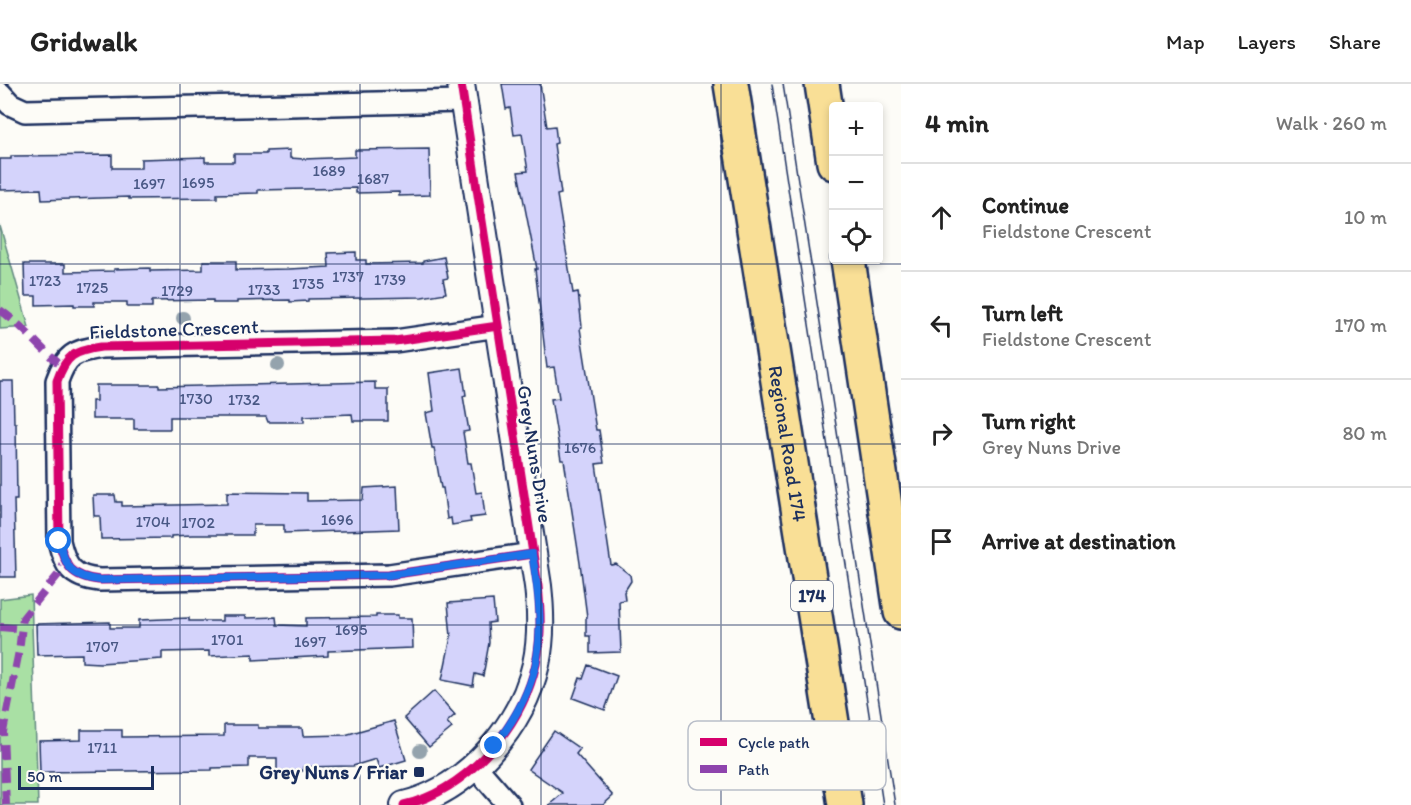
<!DOCTYPE html>
<meta charset="utf-8">
<style>
body{margin:0;font-family:Itim,sans-serif;background:#f6f6f6;color:#222}
.controls{position:absolute;right:18px;top:18px;display:grid;overflow:hidden;border-radius:6px;box-shadow:0 3px 9px #0003}
.controls button{width:54px;height:54px;display:grid;place-items:center;padding:0;border:0;border-bottom:2px solid #e0e0e0;background:#fff;color:#222;font:30px sans-serif}
.scale{position:absolute;left:18px;bottom:15px;width:136px;box-sizing:border-box;padding-left:6px;border:3px solid #1b2f5e;border-top:0;font-size:16px;line-height:21px;white-space:nowrap;color:#1b2f5e;-webkit-text-stroke:4px #fdfcf7;paint-order:stroke}
.stop{position:absolute;width:18px;height:18px;margin:-14px;border:4px solid #1a73e8;border-radius:50%;background:#fff}
.stop.end{background:#1a73e8;border-color:#fff;box-shadow:0 2px 6px #0008}
.list{margin:0;padding:0;list-style:none}
h2{display:flex;justify-content:space-between;align-items:center;height:78px;margin:0;padding:0 24px;font-size:26px}
h2 small{font-size:20px;font-weight:400;color:#767676}
.list li{display:grid;grid-template-columns:39px 1fr auto;gap:18px;align-items:center;box-sizing:border-box;height:108px;padding:0 24px;border-top:2px solid #e0e0e0}
.list b{display:block;font-size:22px;white-space:nowrap}
.list p{margin:0;font-size:20px;white-space:nowrap;color:#767676}
.list em{font-size:20px;font-style:normal;color:#767676}
.icon{flex:none;width:33px;height:33px;fill:none;stroke:currentColor;stroke-width:2;stroke-linecap:round;stroke-linejoin:round}
.map{position:relative;flex:none;width:901px;height:721px;overflow:hidden}
header{display:flex;align-items:center;gap:36px;box-sizing:border-box;height:84px;padding:0 30px;background:#fff;border-bottom:2px solid #e0e0e0}
header strong{font-size:28px}
nav{display:flex;gap:33px;margin-inline-start:auto;font-size:21px}
main{display:flex}
aside{flex:1;background:#fff}
.map>svg:first-child{display:block}
.green{fill:#a9e0a4;stroke:#628881;stroke-width:1.5}
.building{fill:#d4d3fb;stroke:#1b2f5e;stroke-width:1.5}
.lines{fill:none;stroke-linecap:round;stroke-linejoin:round}
.minor-casing{stroke:#1b2f5e;stroke-width:26}
.tertiary-casing{stroke:#1b2f5e;stroke-width:30}
.motorway-casing{stroke:#1b2f5e;stroke-width:38}
.minor{stroke:#fdfcf7;stroke-width:21}
.tertiary{stroke:#fdfcf7;stroke-width:26}
.motorway{stroke:#f9df96;stroke-width:33}
.tram{stroke:#1b2f5e;stroke-width:1.5}
.quiet{stroke:#8e44ad;stroke-width:8;stroke-dasharray:15 8;stroke-linecap:butt}
.cycleway-casing{stroke:#fdfcf7;stroke-width:13}
.cycleway{stroke:#d6006c;stroke-width:9}
.tree{fill:#94a3ad}
.route{stroke:#1a73e8;stroke-width:8}
.grid{fill:none;stroke:#1b2f5e;stroke-width:1.5;stroke-opacity:0.55}
.poi-dot{fill:#1b2f5e;stroke:#fdfcf7;stroke-width:2}
.labels{text-anchor:middle;stroke-width:4.5;stroke-linejoin:round;paint-order:stroke}
.number-label{font-size:16px;fill:#495885}
.shield{fill:#fdfcf7;stroke:#5f6c8c;stroke-width:1.5}
.shield-label{font-size:18px;font-weight:bold;fill:#1b2f5e}
.street-label{font-size:20px;fill:#1b2f5e;stroke:#fdfcf7}
.poi-label{font-size:20px;font-weight:bold;fill:#1b2f5e;stroke:#fdfcf7;text-anchor:end}
.key{fill:#fdfcf7;stroke:#b9bec9;stroke-width:1.5}
.key-label{font-size:16px;fill:#1b2f5e}
</style>
<header>
<strong>Gridwalk</strong>
<nav><a>Map</a><a>Layers</a><a>Share</a></nav>
</header>
<main>
<div class="map">
<svg width="901" height="721" viewBox="0 0 901 721">
<rect width="100%" height="100%" fill="#fdfcf7"/>
<filter id="ink" filterUnits="userSpaceOnUse"><feTurbulence type="fractalNoise" baseFrequency=".0167" numOctaves="2"/><feDisplacementMap in="SourceGraphic" scale="12" xChannelSelector="R" yChannelSelector="G"/><feConvolveMatrix kernelMatrix="1 2 1 2 8 2 1 2 1" color-interpolation-filters="sRGB"/></filter>
<g filter="url(#ink)">
<path class="green" d="M0 142 29 243 0 245Z
M31 511 38 721H0V515Z"/>
<path class="building" d="M502 0H540L547 43 555 42 557 59 554 60 561 110 557 111 573 209 578 208 582 243 580 244 596 346H599L604 379 596 380 611 481 616 480 630 491 631 497 624 508 625 516 619 517 621 568 590 569V552H586V533H587L580 479 564 376H561L551 315 559 314 554 283 547 284 535 185H537L518 88 528 87 522 50 514 51 510 24 506 25Z
M429 65 430 111 399 112V108L356 109V104L258 106V109L217 110V114L129 115V113L42 116 41 105 0 106V75H11V72L112 71V84H141V75L205 73V78H234V70H266V67L290 66V74L304 75 355 73V66Z
M356 168V176H366V180L423 179V177L444 173 448 194 443 195 446 209 422 213 308 215V217L290 218V216L237 217V219H213V216L152 217V223H127V218H94V222H74V220L36 221V212H25L24 180H65V188L114 187V185L150 184V187L203 186V177H236V186L289 185 329 183 328 169Z
M462 284 466 311 463 312 469 347 463 348 468 379H471L476 409 482 408 485 432 470 434 471 438 452 441 451 434 447 435 443 404H441L434 364H432L426 329 434 327 429 289Z
M0 297H13L14 339H16L17 416H14L16 493H0Z
M375 298V305H388V337H353L352 330 304 332V338H268L266 333H170V345H134V335H92V317H96V301H159V303Z
M397 402 399 445 284 449V441H253V451H192L171 452V454L101 455 100 432H94L93 411H115L116 418H122V422L227 420V408L307 409V417L363 416 364 404Z
M493 516 495 538 488 539 489 559 483 592 475 590 473 602 442 596 451 553 448 519Z
M376 531H398V534H412L413 564 328 567V572L253 576V570L209 572V567L162 568V575L100 579 82 578V570L37 571 36 540 110 538V544H139V536L189 534V537H222V532H245V534L276 533 277 541 306 542V534L376 533Z
M588 581 617 592 605 626 573 614 580 594 583 595Z
M434 607 455 631 447 638 452 644 429 663 404 634Z
M394 637 406 676 379 684 376 675 353 682 303 683V687H277V674H249V683L212 684V686L40 688 39 657 81 656V646H122V653L224 652V641H258V644H302L303 652 345 651Z
M554 647 580 665 576 670 613 712 603 721H549L563 709 528 685Z"/>
<g class="lines">
<defs>
<path id="minor" d="M0 9 10 20 25 27 463 17
M498 242 395 257 101 263C74 267 66 271 57 297L59 457C65 482 71 493 99 496L389 491 532 470
M475 682 509 721"/>
<path id="tertiary" d="M404 721C467 706 522 643 536 580 542 554 541 529 538 502L461 0"/>
<g id="motorway">
<path id="s1" d="M731 0 845 721"/>
<path d="M822 0 834 79"/>
<path d="M848 176 901 528"/>
</g>
</defs>
<use href="#minor" class="minor-casing"/>
<use href="#tertiary" class="tertiary-casing"/>
<use href="#motorway" class="motorway-casing"/>
<use href="#minor" class="minor"/>
<use href="#tertiary" class="tertiary"/>
<use href="#motorway" class="motorway"/>
<path class="tram" d="M772 0 883 721
M783 0 895 721"/>
<path class="quiet" d="M0 226C25 243 40 265 62 282
M0 543 22 545
M6 721 3 648 19 567 23 534 58 491 64 476"/>
<defs>
<path id="cycleway" d="M498 242 395 257 101 263C74 267 66 271 57 297L59 457C65 482 71 493 99 496L389 491 532 470
M404 721C467 706 522 643 536 580 542 554 541 529 538 502L461 0"/>
</defs>
<use href="#cycleway" class="cycleway-casing"/>
<use href="#cycleway" class="cycleway"/>
</g>
<g class="tree">
<circle cx="183" cy="234" r="7"/>
<circle cx="278" cy="281" r="7"/>
<circle cx="420" cy="667" r="7"/>
</g>
</g>
<g class="lines" filter="url(#ink)">
<path class="route" d="M59 457C65 482 71 493 99 496L389 491 532 470C546 548 545 598 494 662"/>
</g>
<path class="grid" d="M180 0V721M360 0V721M541 0V721M721 0V721M0 180H901M0 360H901M0 541H901"/>
<rect class="poi-dot" x="413" y="682" width="12" height="12" rx="3"/>
<g class="labels">
<g class="number-label">
<text x="329" y="92">1689</text>
<text x="373" y="100">1687</text>
<text x="198" y="104">1695</text>
<text x="149" y="105">1697</text>
<text x="348" y="198">1737</text>
<text x="390" y="201">1739</text>
<text x="45" y="202">1723</text>
<text x="308" y="205">1735</text>
<text x="92" y="209">1725</text>
<text x="264" y="211">1733</text>
<text x="177" y="212">1729</text>
<text x="196" y="320">1730</text>
<text x="244" y="321">1732</text>
<text x="580" y="369">1676</text>
<text x="337" y="441">1696</text>
<text x="153" y="443">1704</text>
<text x="198" y="444">1702</text>
<text x="351" y="551">1695</text>
<text x="227" y="561">1701</text>
<text x="310" y="563">1697</text>
<text x="102" y="568">1707</text>
<text x="102" y="669">1711</text>
</g>
<rect class="shield" x="791" y="497" width="42" height="30" rx="4.5"/>
<g class="shield-label">
<text x="812" y="518">174</text>
</g>
<g class="street-label">
<text transform="translate(174 245) rotate(-2)" y="7">Fieldstone Crescent</text>
<text dy="7" stroke="none"><textPath href="#s1" startOffset="364">Regional Road 174</textPath></text>
<text transform="translate(535 370) rotate(81)" y="7">Grey Nuns Drive</text>
</g>
<g class="poi-label">
<text x="407" y="695">Grey Nuns / Friar</text>
</g>
</g>
<rect x="688" y="637" width="198" height="69" rx="9" class="key"/>
<rect x="700" y="654" width="27" height="8" fill="#d6006c"/>
<rect x="700" y="681" width="27" height="8" fill="#8e44ad"/>
<g class="key-label">
<text x="738" y="664">Cycle path</text>
<text x="738" y="691">Path</text>
</g>
</svg>
<div class="controls">
<button>+</button>
<button>−</button>
<button><svg class="icon" aria-label="locate" viewBox="0 0 24 24"><circle cx="12" cy="12" r="6"/><path d="M12 2v4M12 18v4M2 12h4M18 12h4"/></svg></button>
</div>
<div class="scale">50 m</div>
<div class="stop" style="left:59px;top:457px"></div>
<div class="stop end" style="left:494px;top:662px"></div>
</div>
<aside>
<h2>4 min<small>Walk · 260 m</small></h2>
<ul class="list">
<li><svg class="icon" aria-label="ahead" viewBox="0 0 24 24"><path d="M12 20V5M6 11l6-6 6 6"/></svg><div><b>Continue</b><p>Fieldstone Crescent</p></div><em>10 m</em></li>
<li><svg class="icon" aria-label="left" viewBox="0 0 24 24"><path d="M17 20v-9H6M10 6l-5 5 5 5"/></svg><div><b>Turn left</b><p>Fieldstone Crescent</p></div><em>170 m</em></li>
<li><svg class="icon" aria-label="right" viewBox="0 0 24 24"><path d="M7 20v-9h11M14 6l5 5-5 5"/></svg><div><b>Turn right</b><p>Grey Nuns Drive</p></div><em>80 m</em></li>
<li><svg class="icon" aria-label="arrive" viewBox="0 0 24 24"><path d="M6 21V4h12l-3 4 3 4H6"/></svg><div><b>Arrive at destination</b></div></li>
</ul>
</aside>
</main>
